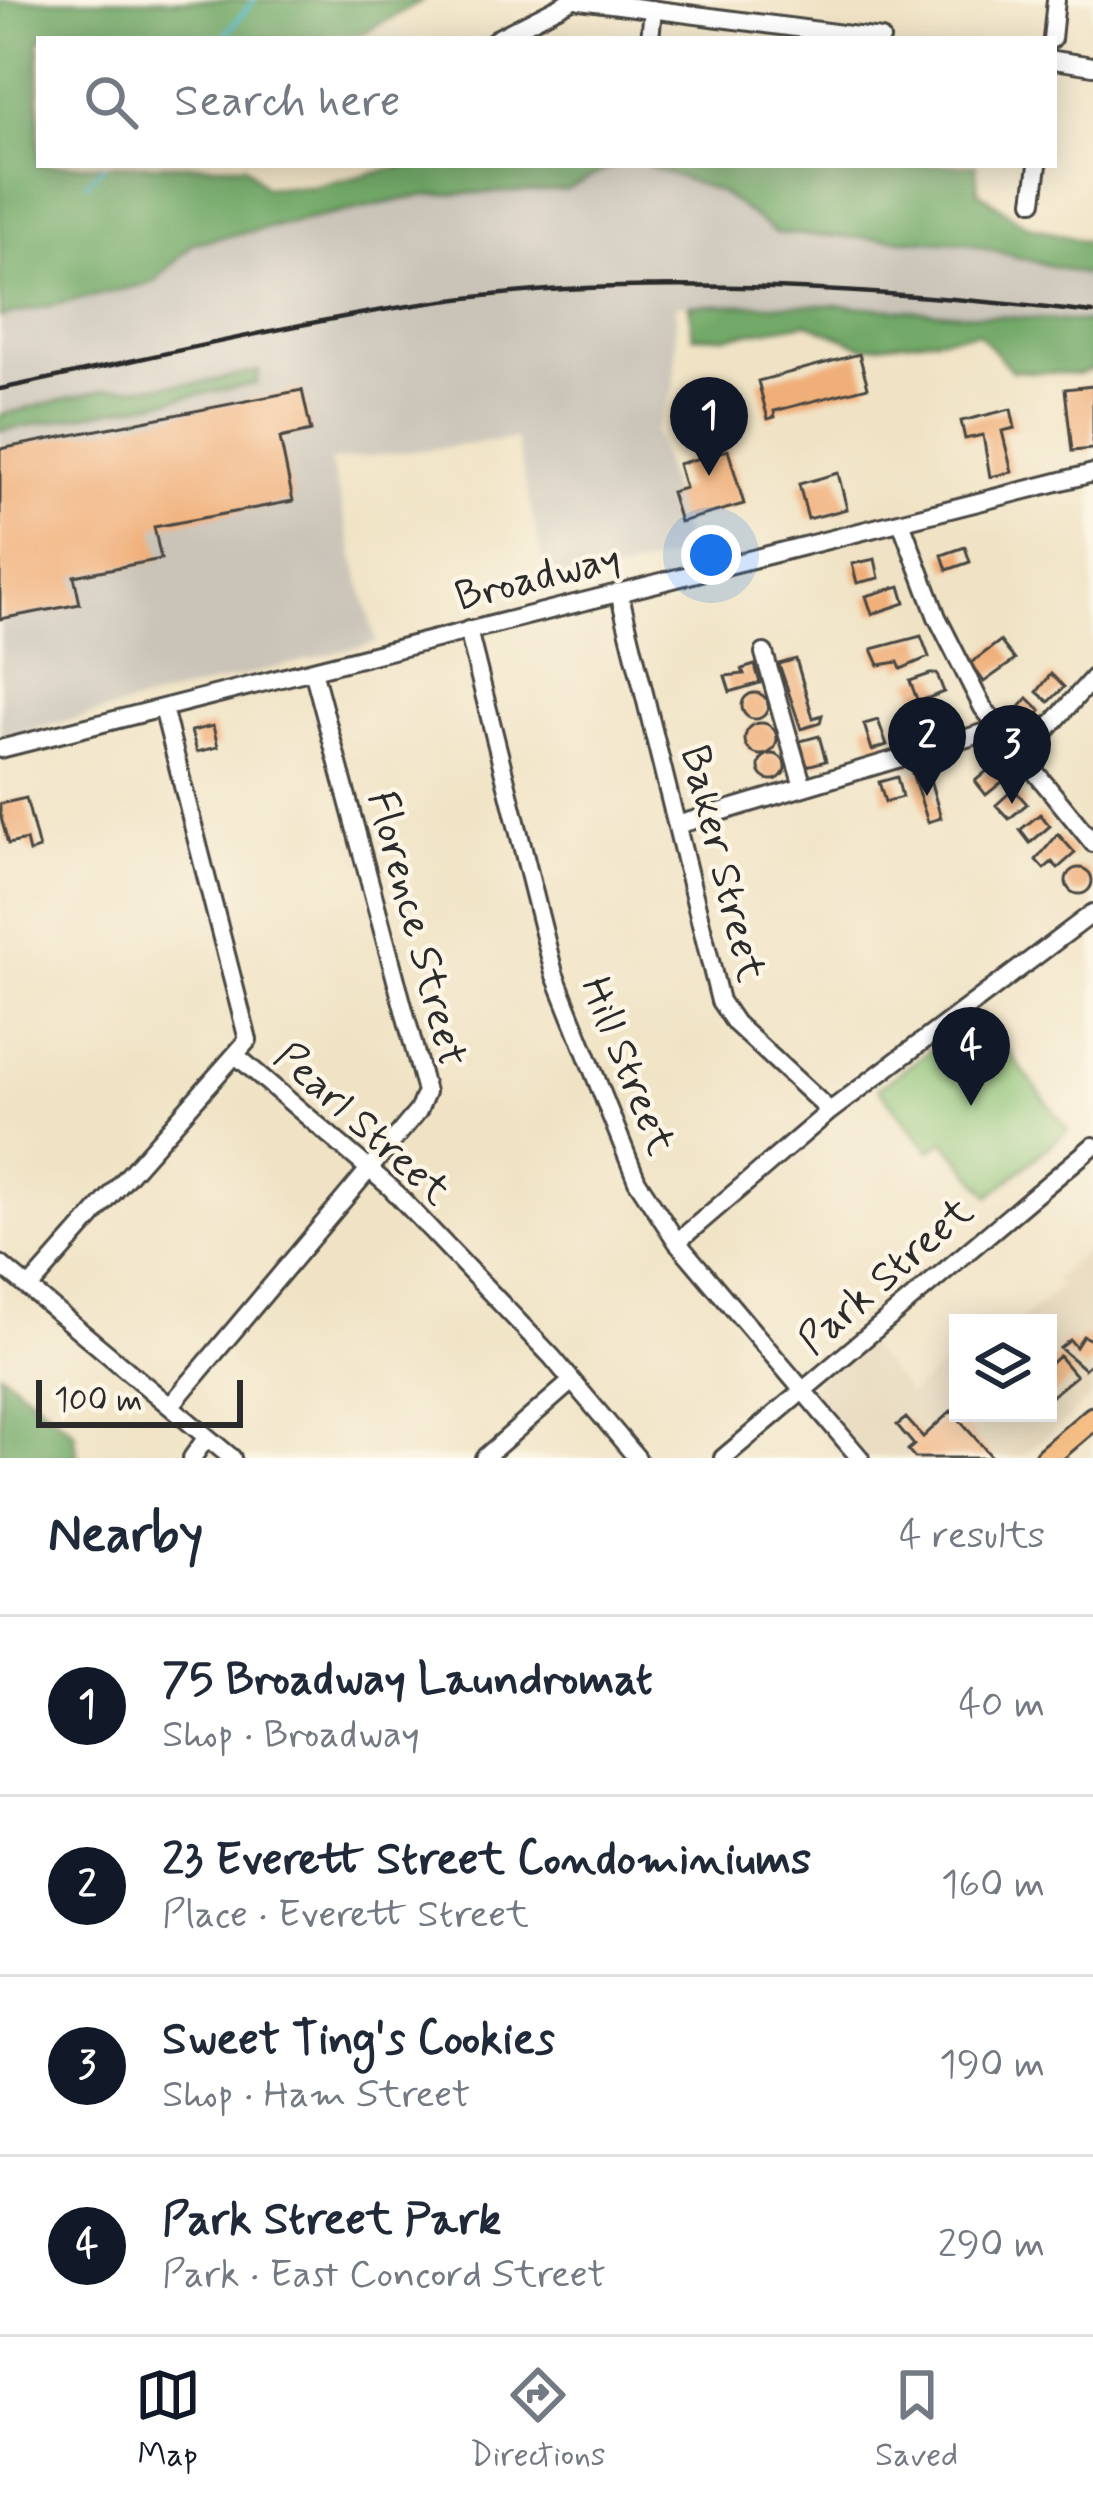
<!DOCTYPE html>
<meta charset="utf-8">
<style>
body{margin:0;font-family:Mynerve,sans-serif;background:#f6f6f7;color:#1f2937}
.controls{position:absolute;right:36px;bottom:36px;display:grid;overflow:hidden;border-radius:0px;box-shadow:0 6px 30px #0003}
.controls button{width:108px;height:108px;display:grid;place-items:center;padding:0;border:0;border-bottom:3px solid #e0e1e3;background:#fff;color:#1f2937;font:60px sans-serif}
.scale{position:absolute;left:36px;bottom:30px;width:207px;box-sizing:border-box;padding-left:12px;border:6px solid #2b2b2b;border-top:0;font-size:33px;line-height:42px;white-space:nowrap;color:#2b2b2b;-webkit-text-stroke:9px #fcf5e5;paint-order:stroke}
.you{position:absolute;left:711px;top:555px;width:42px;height:42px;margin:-30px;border:9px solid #fff;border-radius:50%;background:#1a73e8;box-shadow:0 0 0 18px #1a73e833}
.badge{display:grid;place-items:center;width:78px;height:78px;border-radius:50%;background:#111827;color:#fff;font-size:39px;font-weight:700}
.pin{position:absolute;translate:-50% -99px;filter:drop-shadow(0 3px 6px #0008)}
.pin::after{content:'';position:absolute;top:63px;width:42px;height:36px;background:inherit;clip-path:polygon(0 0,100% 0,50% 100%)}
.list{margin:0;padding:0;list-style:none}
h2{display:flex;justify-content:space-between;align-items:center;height:156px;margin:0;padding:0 48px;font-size:51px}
h2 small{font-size:39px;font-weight:400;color:#747a83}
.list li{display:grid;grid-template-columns:78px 1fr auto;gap:36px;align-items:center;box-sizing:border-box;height:180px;padding:0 48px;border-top:3px solid #e0e1e3}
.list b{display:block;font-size:45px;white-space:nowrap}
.list p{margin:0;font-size:39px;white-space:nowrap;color:#747a83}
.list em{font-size:39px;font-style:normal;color:#747a83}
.icon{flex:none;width:66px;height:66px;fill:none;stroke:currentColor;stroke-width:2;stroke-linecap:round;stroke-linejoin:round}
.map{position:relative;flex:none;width:1093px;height:1458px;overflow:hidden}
.search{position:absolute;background:#fff;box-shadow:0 6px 30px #0003;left:36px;right:36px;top:36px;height:132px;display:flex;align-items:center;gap:30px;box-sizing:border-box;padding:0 42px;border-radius:0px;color:#747a83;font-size:45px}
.sheet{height:876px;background:#fff}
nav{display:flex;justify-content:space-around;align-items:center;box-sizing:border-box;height:168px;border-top:3px solid #e0e1e3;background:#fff;font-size:33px;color:#747a83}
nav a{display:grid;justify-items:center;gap:6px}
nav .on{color:#111827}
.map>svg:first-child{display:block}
.built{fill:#e1d2b4}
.industrial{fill:#c9c3b8}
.green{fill:#8dc376;stroke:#5c7750;stroke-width:3}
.forest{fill:#72a967;stroke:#4e6a49;stroke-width:3}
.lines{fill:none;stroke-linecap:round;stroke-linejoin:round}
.stream{stroke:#4cb9c7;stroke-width:4.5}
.building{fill:#f0af79}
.minor-casing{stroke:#494742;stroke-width:22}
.major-casing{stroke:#494742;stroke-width:27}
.minor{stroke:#fff;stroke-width:16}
.major{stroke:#f5bf86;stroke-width:21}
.rail{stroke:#2b2b2b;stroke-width:4.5}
.labels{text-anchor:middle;stroke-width:9;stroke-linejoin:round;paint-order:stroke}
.street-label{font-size:42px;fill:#2b2b2b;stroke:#fcf5e5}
</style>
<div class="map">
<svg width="1093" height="1458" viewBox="0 0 1093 1458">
<rect width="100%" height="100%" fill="#fcf5e5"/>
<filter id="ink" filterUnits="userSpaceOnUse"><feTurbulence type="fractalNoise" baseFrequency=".00833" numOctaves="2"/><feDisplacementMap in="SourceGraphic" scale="24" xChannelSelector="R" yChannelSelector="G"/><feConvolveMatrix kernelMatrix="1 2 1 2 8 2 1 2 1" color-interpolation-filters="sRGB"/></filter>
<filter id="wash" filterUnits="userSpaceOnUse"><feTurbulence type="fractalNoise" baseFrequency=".004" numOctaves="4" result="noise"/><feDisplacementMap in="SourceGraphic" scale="48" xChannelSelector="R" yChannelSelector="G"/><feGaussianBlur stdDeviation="2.7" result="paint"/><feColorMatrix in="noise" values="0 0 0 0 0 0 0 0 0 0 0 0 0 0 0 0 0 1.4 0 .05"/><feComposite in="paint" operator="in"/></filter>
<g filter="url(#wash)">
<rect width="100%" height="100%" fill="#f0e3c5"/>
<path class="built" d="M1093 1246V1396L1021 1458H845L803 1410 815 1381 862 1339 909 1394 949 1361 958 1372V1413H1048V1323H1017L1060 1287 1054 1279Z"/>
<path class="industrial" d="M614 165H646L720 192 776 233 964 243 1078 273 1093 277V323L836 305H676L675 386 655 431 689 553 549 591 516 439 330 461 376 642 0 738V431L259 372 200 383 107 389 0 415V317L153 284 193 244 425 194 566 190Z"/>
<path class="green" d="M980 1014 1068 1130 990 1196 945 1141 930 1151 878 1088Z"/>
<path class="forest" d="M0 0H424L353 39H39V165H245L264 187H311L410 165H614L566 190 425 195 194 243 153 283 0 317Z
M646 165H976L978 191 1025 225 1093 244V277L964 243 776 233 720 192Z
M689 305H836L1093 323V369L1080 374 1012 371 978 333 864 347 807 323 724 337 693 336Z
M259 371 256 384 0 431V415L107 389 200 383Z
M0 1372 74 1432 78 1458H0Z"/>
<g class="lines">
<path class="stream" d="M222 39 254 0
M87 183 104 165"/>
</g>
<g id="blocks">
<path class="building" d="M859 354 868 387 774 411 775 417 768 419 758 381Z
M1093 386V449L1072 451 1065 389Z
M302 390 311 431 280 438 293 501 154 527 161 559 74 576 80 604 0 619V449Z
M1011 409 1015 428 1002 431 1012 472 990 477 983 435 965 439 961 421Z
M728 450 744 504 680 522 671 492 685 488 678 464Z
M838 473 847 509 808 519 799 484Z
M965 547 970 562 947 570 942 555Z
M875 559 879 578 857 583 852 564Z
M900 586 905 603 872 614 866 596Z
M921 636 929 657 901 669 898 662 879 665 872 649Z
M1000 641 1015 660 984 682 971 663Z
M796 659 813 718 822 715 820 723 801 729 779 664Z
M755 665 760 683 730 692 725 676 744 674 742 669Z
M930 674H937L944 692 918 702 910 681Z
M1051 674 1064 687 1049 702 1037 692Z
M742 706a13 13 0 1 1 26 0a13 13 0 1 1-26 0Z
M1028 698 1041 711 1024 729 1012 716Z
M941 710 945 727 900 741 895 723Z
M878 720 887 745 872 750 864 724Z
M745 739a16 16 0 1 1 32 0a16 16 0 1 1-32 0Z
M213 726 218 747 197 752 191 731Z
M819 736 826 761 807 766 800 741Z
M759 767a13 13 0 1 1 26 0a13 13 0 1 1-26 0Z
M995 764 1007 778 986 795 975 781Z
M927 769 941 818 928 822 912 773Z
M897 777 902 797 885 802 879 782Z
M1014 789 1027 804 1009 819 996 805Z
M26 798 39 849 29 852 26 840 8 844 0 813V804Z
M1040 814 1050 826 1030 843 1020 830Z
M1058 834 1075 853 1058 868 1052 862 1044 869 1036 860Z
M1066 881a13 13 0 1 1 26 0a13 13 0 1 1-26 0Z
M1083 1336 1093 1341V1361L1084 1369 1060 1348 1070 1340 1076 1347Z
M1059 1356 1076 1376 1048 1399V1366Z
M951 1411 993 1458H915L908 1450 914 1445 897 1425 906 1418 923 1437Z"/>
</g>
</g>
<g filter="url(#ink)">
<use href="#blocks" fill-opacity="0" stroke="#494742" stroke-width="3"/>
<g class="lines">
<defs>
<path id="minor" d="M580 0 881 39
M496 39 572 0
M650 39 653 9
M1052 39 1056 0
M1054 60 1093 66
M1033 201 1038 165
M901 522 937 617 983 708 1093 843
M619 592 720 1001 735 1023 830 1111
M468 630 554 973 637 1181 677 1242 860 1458
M764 653 803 787
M0 749 1093 473
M1020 760 1093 678
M677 825 997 729
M238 1057 390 1187 552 1357 637 1458
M677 1242 830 1111 1093 913
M0 1264 232 1458
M30 1287 248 1040 163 708
M171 1405 418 1111 426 1092 313 670
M192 1458 207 1437
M484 1458 572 1381
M723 1458 1093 1146"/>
<path id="major" d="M1046 1458 1093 1418"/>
</defs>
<use href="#minor" class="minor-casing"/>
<use href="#major" class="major-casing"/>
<use href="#minor" class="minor"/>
<use href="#major" class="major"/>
<path class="rail" d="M0 389C186 351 375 300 565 289 739 280 920 293 1093 313"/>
</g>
</g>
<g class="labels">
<g class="street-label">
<text transform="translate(537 575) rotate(-14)" y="15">Broadway</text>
<text transform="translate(725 863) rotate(76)" y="15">Baker Street</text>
<text transform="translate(419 928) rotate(75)" y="15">Florence Street</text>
<text transform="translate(630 1065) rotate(68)" y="15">Hill Street</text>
<text transform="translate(364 1122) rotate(42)" y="15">Pearl Street</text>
<text transform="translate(884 1274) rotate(-41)" y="15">Park Street</text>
</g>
</g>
</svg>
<div class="controls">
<button><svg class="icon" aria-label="layers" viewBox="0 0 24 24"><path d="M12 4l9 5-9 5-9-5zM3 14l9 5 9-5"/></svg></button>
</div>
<div class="scale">100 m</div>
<div class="you"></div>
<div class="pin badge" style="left:709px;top:476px">1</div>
<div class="pin badge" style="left:927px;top:796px">2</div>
<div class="pin badge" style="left:1012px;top:804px">3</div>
<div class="pin badge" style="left:971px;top:1106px">4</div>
<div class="search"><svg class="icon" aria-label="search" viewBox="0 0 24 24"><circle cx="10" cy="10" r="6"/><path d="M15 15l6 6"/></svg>Search here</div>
</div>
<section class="sheet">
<h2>Nearby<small>4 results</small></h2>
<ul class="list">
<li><span class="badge">1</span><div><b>75 Broadway Laundromat</b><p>Shop · Broadway</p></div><em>40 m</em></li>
<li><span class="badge">2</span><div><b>23 Everett Street Condominiums</b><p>Place · Everett Street</p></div><em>160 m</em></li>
<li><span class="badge">3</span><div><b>Sweet Ting's Cookies</b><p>Shop · Ham Street</p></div><em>190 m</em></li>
<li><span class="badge">4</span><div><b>Park Street Park</b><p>Park · East Concord Street</p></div><em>290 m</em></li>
</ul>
</section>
<nav>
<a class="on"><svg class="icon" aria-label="map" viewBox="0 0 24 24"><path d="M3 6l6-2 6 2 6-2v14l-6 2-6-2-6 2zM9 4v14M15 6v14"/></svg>Map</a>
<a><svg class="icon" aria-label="directions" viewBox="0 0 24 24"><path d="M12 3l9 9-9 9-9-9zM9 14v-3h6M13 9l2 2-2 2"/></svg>Directions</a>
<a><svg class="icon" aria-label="saved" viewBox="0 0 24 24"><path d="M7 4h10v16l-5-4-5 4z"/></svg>Saved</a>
</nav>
